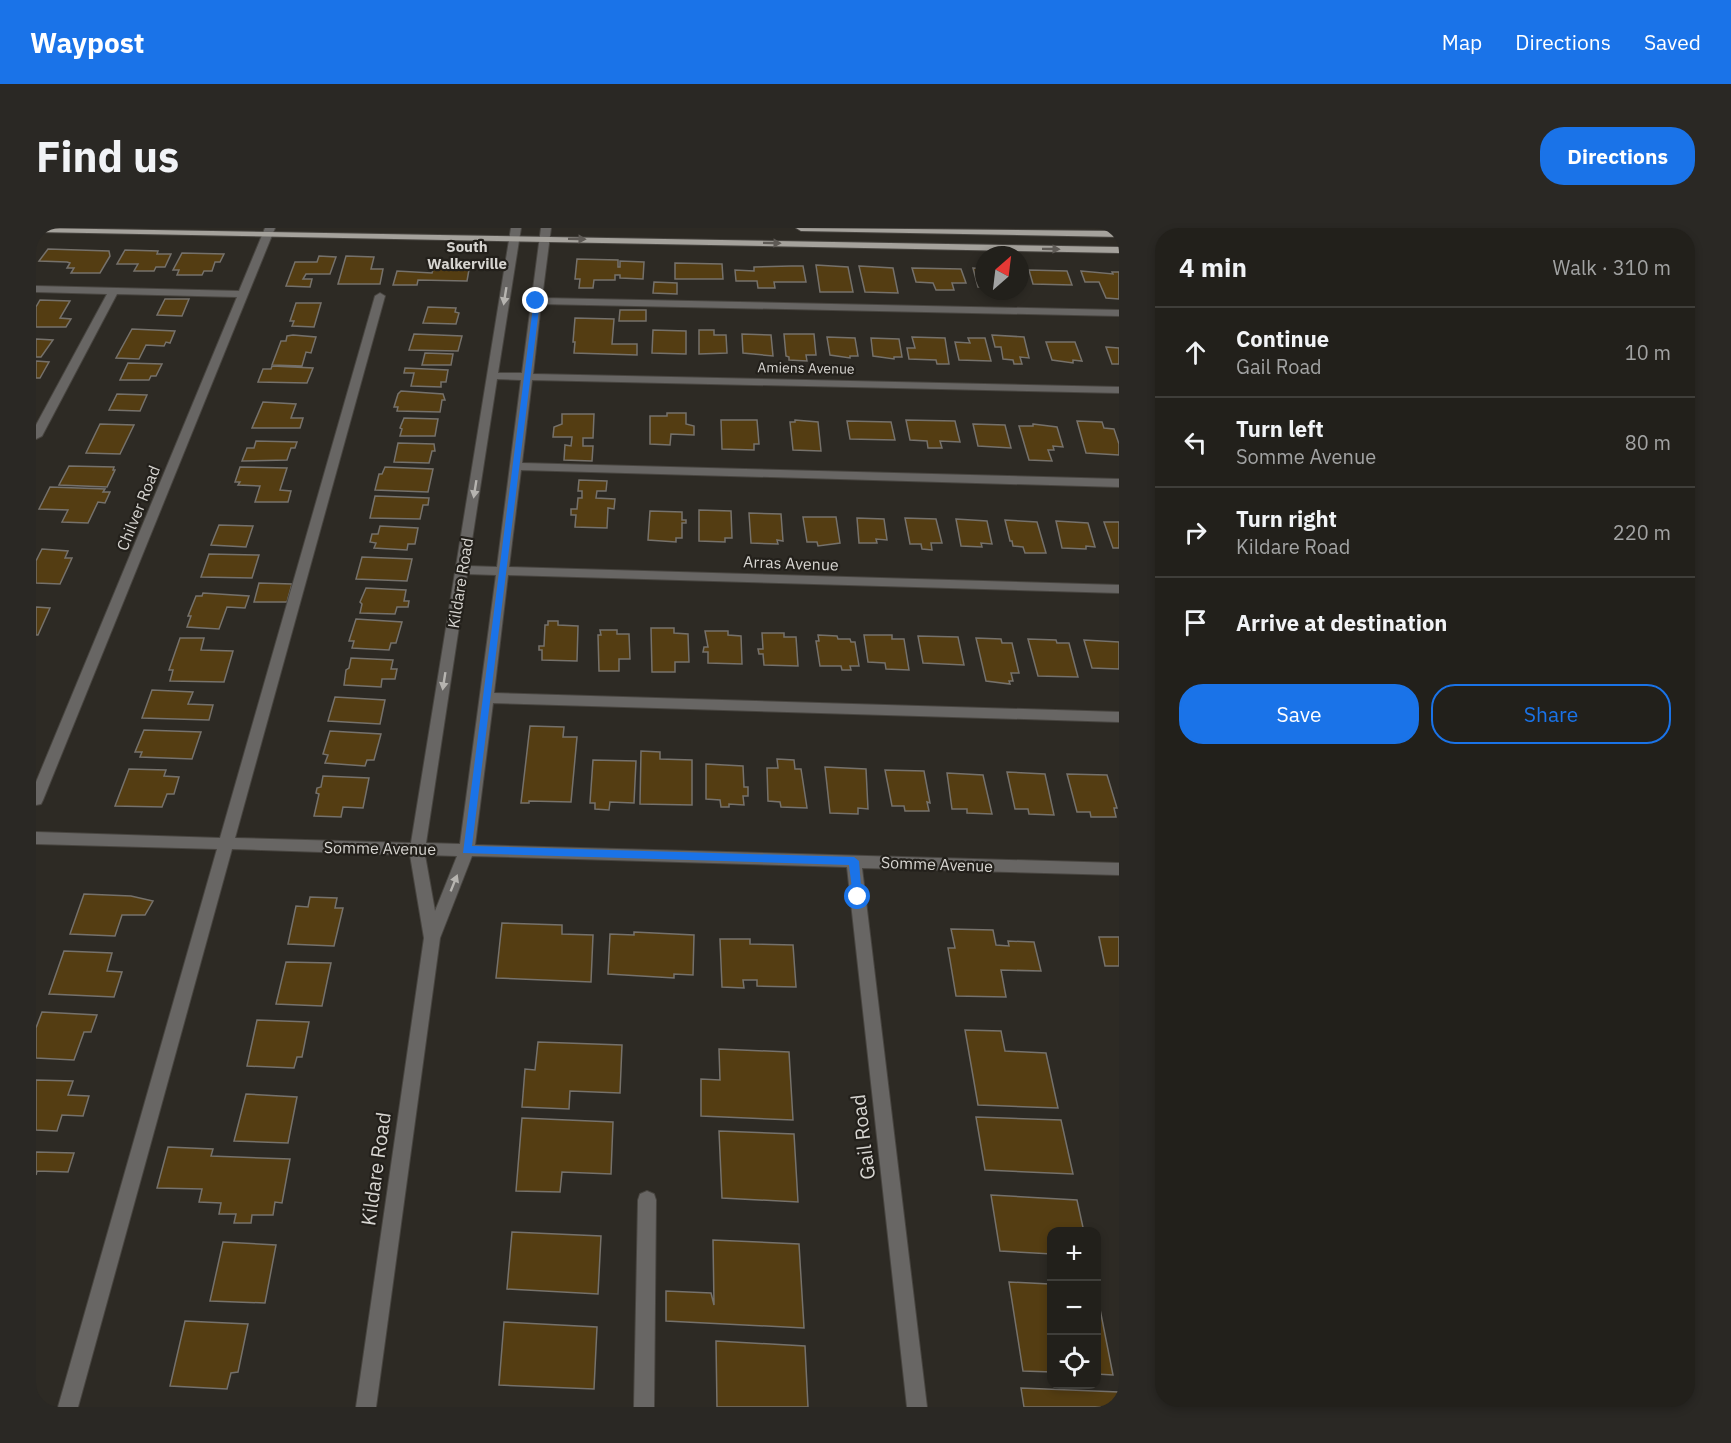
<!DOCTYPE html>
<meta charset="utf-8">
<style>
body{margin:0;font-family:"IBM Plex Sans",sans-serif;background:#2a2824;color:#f1f3f6}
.controls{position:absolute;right:18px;bottom:18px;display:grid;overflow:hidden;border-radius:12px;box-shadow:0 3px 9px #0003}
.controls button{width:54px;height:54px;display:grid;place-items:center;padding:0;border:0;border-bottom:2px solid #3f3e3a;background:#22201b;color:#f1f3f6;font:30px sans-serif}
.compass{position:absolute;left:939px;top:18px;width:54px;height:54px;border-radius:50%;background:#22201b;box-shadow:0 3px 9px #0003;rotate:28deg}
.stop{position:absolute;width:18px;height:18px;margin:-14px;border:4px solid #1a73e8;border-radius:50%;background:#fff}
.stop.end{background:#1a73e8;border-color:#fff;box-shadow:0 2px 6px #0008}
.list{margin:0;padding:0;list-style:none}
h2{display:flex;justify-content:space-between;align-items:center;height:78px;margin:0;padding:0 24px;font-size:26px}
h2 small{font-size:20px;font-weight:400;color:#a2a3a3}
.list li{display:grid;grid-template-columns:39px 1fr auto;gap:18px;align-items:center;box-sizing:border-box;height:90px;padding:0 24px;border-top:2px solid #3f3e3a}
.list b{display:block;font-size:22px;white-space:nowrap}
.list p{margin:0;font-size:20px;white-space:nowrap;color:#a2a3a3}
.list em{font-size:20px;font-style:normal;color:#a2a3a3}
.actions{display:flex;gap:12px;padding:18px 24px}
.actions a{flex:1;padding:14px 0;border:2px solid #1a73e8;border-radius:24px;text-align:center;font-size:21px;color:#1a73e8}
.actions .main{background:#1a73e8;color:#fff}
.icon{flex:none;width:33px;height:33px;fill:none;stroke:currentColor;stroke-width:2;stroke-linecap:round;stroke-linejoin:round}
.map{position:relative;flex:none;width:1083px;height:1179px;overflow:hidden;border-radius:24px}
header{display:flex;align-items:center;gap:36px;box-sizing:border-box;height:84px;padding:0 30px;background:#1a73e8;color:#fff}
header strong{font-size:28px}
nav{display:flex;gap:33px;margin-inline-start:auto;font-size:21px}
.intro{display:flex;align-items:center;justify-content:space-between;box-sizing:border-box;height:144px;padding:0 36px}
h1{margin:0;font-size:42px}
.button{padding:15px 27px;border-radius:24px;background:#1a73e8;color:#fff;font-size:21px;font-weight:700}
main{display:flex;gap:36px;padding:0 36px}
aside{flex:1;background:#22201b;border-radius:24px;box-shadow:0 3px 9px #0003}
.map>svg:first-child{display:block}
.building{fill:#543d12;stroke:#75716b;stroke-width:1.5}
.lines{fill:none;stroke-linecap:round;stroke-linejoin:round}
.minor-casing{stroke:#484540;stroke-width:2}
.major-casing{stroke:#484540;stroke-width:2}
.minor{fill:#686664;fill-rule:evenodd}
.major{fill:#a5a29c;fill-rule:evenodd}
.oneway{fill:#5e5a55}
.oneway2{fill:#b6b4b0}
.route{fill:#1a73e8}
.labels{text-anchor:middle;stroke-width:4.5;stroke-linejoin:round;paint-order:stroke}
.far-street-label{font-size:14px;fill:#d7d5d1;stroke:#23201b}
.far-neighbourhood-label{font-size:15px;font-weight:bold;fill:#d7d5d1;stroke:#23201b}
.street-label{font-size:16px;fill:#d7d5d1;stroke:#23201b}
.near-street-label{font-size:20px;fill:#d7d5d1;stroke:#23201b}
</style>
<header>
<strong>Waypost</strong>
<nav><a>Map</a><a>Directions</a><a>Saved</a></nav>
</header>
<div class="intro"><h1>Find us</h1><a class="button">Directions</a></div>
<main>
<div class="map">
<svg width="1083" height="1179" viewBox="0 0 1083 1179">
<rect width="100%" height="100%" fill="#2d2a24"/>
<path class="building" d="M12 21 73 23 74 28 64 45H35L38 40H31L34 35 31 34 3 33Z
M89 22 122 23 121 26H135L129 39H120L118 43H98L102 36H81Z
M146 25 188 26 184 34H179L176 43H168L166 47H141L143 42H137Z
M283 28 300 29 294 46H270L267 51H276L274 59 250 58 259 34H281Z
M310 28 338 29 335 41H347L344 56H302Z
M541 31 582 32V39H584V33L608 34 607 51 584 50V47H579V52H558L557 60H543L544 51H539Z
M407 33 434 36 431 53 382 52 381 57H357L361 43 396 45 399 35 407 36Z
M639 35 686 36 687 51H639Z
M780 37 812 39 817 64H784Z
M755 38H767L770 54H738L739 60H722L721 53H700L699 42 718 43V39Z
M823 38 857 40 862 65 829 64Z
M876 40 925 41 930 55H916L918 62H900L897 55 880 54Z
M937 40 948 41V59H942Z
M993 42 1031 43 1036 57 997 56Z
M1045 43 1077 46 1076 44H1083V71L1070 70 1063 54H1049Z
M618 54 641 55V66L617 65Z
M129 71H153L146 88 121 87Z
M4 72 34 73 24 90 35 91 30 99H0V79Z
M260 75H285L278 99 256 98 258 93H254Z
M392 79 420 80 419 84 423 85 420 96 387 95Z
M584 82H610V93H583Z
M539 90 578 91 576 116H601V127L538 125 539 114H537Z
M96 101 139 103 134 115 130 114 128 118 110 117 103 131 80 130Z
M617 102 650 103V126L616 125Z
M663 102H678V107H690L691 125 663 126Z
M378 106 426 108 422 123 373 122Z
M706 106 735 107 737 128 707 125Z
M748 106H778L780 127H770L771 133 753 132V129L750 128Z
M257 107 280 109 275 125 270 124 266 138 236 137 245 113H250L251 108Z
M956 107 988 109 993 130 984 129 986 136H978L977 132 967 131 965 119H959Z
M791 109 819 110 822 128H814V130L794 127Z
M876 109 909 110 913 136H901L900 132 873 131 871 120H879Z
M835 110 863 111 866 129H858V131L837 128Z
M932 110H949L955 133 923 132 919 114 934 115Z
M0 111 17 112 5 129H0Z
M1010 114H1039L1046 133 1037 132V135L1016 132Z
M1070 119 1083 120V136H1076Z
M389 125 417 126 415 137H386Z
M0 133 13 134 4 150H0Z
M92 135 126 136 120 148H115L113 152H84Z
M236 138 277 140 271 155 222 154 227 141H235Z
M369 140 412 142 410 154H405V159L375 158 378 145H368Z
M365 163 407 166 409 172H406L404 184 361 183 362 179H358L362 166Z
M81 166 111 167 104 183 73 182Z
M227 174 260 176 255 190H267L264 200H216Z
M631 185H650V196L658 198V207L635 206 634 217 614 216V188H631Z
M526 186H558L557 210H547V218H557L556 233 528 232 529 217 535 218 536 209H517L518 199 526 196Z
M368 190 402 191 399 208H364L366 201 364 200Z
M685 192H721L723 216H718V222L686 221Z
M759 192 782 194 785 223 757 222 754 194H759Z
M870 192 919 193 924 214 904 213 906 220H892L891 213 874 212Z
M811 193 855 194 859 212 814 211Z
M1041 193 1066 194 1068 200 1078 201 1083 216V227L1050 225Z
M64 196 98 197 84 226 50 225Z
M937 196 969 197 975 220 942 218Z
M997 196 1021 199 1027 219 1017 218 1018 222H1012L1016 233 993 232 983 198H997Z
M220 213 261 214 259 220H255L251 232 206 233 211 220H218Z
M362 215 398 216 399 223H396L393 235 358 234Z
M33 238 78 239 77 242H79L71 259 23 257Z
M204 239 251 240 244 262 255 263 252 274H219L224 258 202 257 204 254H199Z
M349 239 397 241 392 264 339 262 343 246H346Z
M543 252 571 253 570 263H561L560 270 579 271 578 281 572 280 571 300 539 299 540 287H535V281H541L542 270H546V263H542Z
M14 259 69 261 67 264H74L69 275 62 274 52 295 26 294 32 282 3 281Z
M339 268 393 270 392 277H387L384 291 334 290Z
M663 282 695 283 696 310H689V314L663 313Z
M614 283 646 284V292H650V295H646V310H640V314L612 312Z
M713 285 745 286 747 313 741 312 742 316 715 315Z
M767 289H800L804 315 782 318 781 314H771Z
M821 290 848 291 851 312 840 311 841 315H823Z
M869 290 900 291 906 315H895L896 322 886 321 885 316H874Z
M920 291 951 293 956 316 945 315 946 319 925 318Z
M969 292 1001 294 1010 325H989L987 319 977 318 976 313H974Z
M1020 293 1052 295 1059 319 1050 318V321L1026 320Z
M1068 294H1083V320H1077Z
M183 297 217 298 210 319 175 317Z
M344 298 382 300 379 316H372L371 322 338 320 340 315 334 314 336 306H342Z
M6 321 32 323 29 330H36L24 356 0 355V333Z
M173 326 223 327 216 350 165 349Z
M326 329 376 331 371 353 320 351Z
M223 355 256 356 251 374H218Z
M330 360 370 362 368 373H373L372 379H361L359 386 324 385 326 376 324 374Z
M167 365 213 368 209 380 191 379 183 401 151 399 155 388H152L160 368H166Z
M0 379 14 380 2 407H0Z
M320 391 366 394 360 415H355L353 422 316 420 318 413H313Z
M512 393H522V397L542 398 541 433 506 432V422H503V418H508L509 397H512Z
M615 400H638V405L652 406 653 434H639V444H616Z
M564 402H581V406H593L594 431H583V443H563L562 407H565Z
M669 403H692V407L705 408 706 436 672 435V424H667L668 419H672Z
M726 405H748V409H760L762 438 728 437 727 426H723L722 421H727Z
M782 407 801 408 802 411H814L815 414H819L823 438H814L815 442H806L805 438H784L780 413H783Z
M828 407H856V411H868L873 442 850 441 849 435 832 434Z
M882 408 922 409 928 437 887 435Z
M144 410H168L165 422 197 423 188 454 134 453 137 442H133Z
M940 410 965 411 966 415H976L983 445H975L977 453H973L974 456 950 453Z
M992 411 1020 412 1021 415H1033L1042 449 1002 448Z
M1048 412 1083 414V441L1056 440Z
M315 430 357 432 355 441H361L359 451H346L345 459 308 457 310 442 313 440Z
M116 462 157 464 152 476 177 477 173 492 106 490Z
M299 469 349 472 344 496 292 493Z
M494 498 528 499 527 509H541L535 574 493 573V575H485Z
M108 502 165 504 156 531 104 529 106 524H99Z
M294 503 345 506 338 532H331L329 538 289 535 292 527 287 526Z
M605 523 624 524V531L656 532V577L604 576Z
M741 531 758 532 759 541H765L771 580 745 579 744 574 732 573 731 540H742Z
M557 532 600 533 598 575 574 574 573 582 559 581V575H554Z
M670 536 707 538 708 559H712V568H707L708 577 693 576V579H685L684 572 670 571Z
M789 539 830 541 832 581 822 580V586L794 585Z
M93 541 130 542 128 548 143 549 138 566H131L126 579 79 578Z
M849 542 888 543 894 575 891 574 893 583H869L868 578H856Z
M971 544 1009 546 1018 587 993 586 992 581H979Z
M911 545 947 547 956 586 931 585V581H916Z
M1031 546 1071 547 1081 580H1078L1080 589H1055L1054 584H1041Z
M287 548 333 550 327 580 307 579 305 589 278 588 283 566 280 565 281 560 285 559Z
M48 666 95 668 117 673 109 687H86L79 708 34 706Z
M274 669 301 670 299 680H307L298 718 252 716 260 678 272 679Z
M466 695 526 697V706L557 707 555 754 460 750Z
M915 701 957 702 960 717 973 718 972 713 998 714 1005 743 965 742 970 769 920 768 912 720H919Z
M598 704 658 707 657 747 638 746V750L572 746 574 706 598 707Z
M1063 709H1083V738H1069Z
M684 711H714V716L757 717 760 759 721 758V752H707L708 760 686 759Z
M28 723 76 725 71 743 86 744 78 769 13 766Z
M250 734 295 735 286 778 240 776Z
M6 784 61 787 55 804H48L38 832 0 830V800Z
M221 792 273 794 266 829H261L258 840 211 838Z
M929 802 965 803 969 823 1010 825 1022 880 942 877Z
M502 814 586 817 584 865 534 863 533 881 486 879 489 841 499 842Z
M683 821 753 824 757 892 665 888V851L684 852Z
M0 852 37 853 32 867 53 868 47 888 26 887 21 903 0 902Z
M210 866 261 869 252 915 198 913Z
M940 889 1025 892 1037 946 949 942Z
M486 890 577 894 575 946 526 944 524 964 480 963Z
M683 903 758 906 762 974 686 970Z
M132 919 177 921 175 928 254 931 246 975 239 974 237 987H216L215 995H198L200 986H183L185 975 163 974 166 961 121 960Z
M0 924 38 925 32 944 1 943 0 947Z
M955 967 1041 972 1048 1004H1016V1026L964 1023Z
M476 1004 565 1008 562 1066 471 1061Z
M677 1012 763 1016 768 1100 630 1093V1063L675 1065 678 1077Z
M187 1014 240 1017 229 1075 174 1073Z
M973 1054 1013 1056 1016 1070V1144L987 1143Z
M1060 1075 1063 1076 1077 1147 1060 1146Z
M149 1093 212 1096 202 1144 195 1145 191 1161 134 1158Z
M468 1094 561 1099 558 1161 463 1157Z
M680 1113 769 1118 772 1179H681Z
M985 1160 1083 1164V1179H988Z"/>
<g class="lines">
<defs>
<path id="minor" d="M229 0H239L7 572 5 576 0 577V554L201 69 81 66 6 208 0 211V197L71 66 0 64V58L203 63Z
M475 0H485L462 145H486L505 0H515L506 70 1083 82V88L505 76 497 146 1083 159V165L496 152 486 235 1083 251V259L485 242 473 339 1083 357V365L472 347 458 465 1083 484V494L457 475 439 617 1083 635V647L826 640 891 1179H871L811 639 436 628 404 710 340 1179H320L388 710 374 627 196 621 42 1179H22L181 621 0 616V604L184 610 339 68 344 65 349 68 199 610 375 615ZM461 151 485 152 461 339 432 338ZM431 346 460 347 424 616 390 615ZM389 627 421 628 399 683Z
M611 963 618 966 620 972 618 1179H598L602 972 604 966Z"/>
<path id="major" d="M0 0 1083 19V25L0 4Z
M760 0 1083 3V9L765 3Z"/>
</defs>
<use href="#minor" class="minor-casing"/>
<use href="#major" class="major-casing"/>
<use href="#minor" class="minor"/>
<use href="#major" class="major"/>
</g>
<defs><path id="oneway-solid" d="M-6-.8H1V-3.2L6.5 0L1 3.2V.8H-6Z" transform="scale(1.5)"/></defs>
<g class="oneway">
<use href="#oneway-solid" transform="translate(541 11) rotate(1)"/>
<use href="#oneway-solid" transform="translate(736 15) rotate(1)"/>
<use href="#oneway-solid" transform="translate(1015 21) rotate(1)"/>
</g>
<g class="oneway2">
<use href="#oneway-solid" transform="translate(469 68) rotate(99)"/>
<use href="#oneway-solid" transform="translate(439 261) rotate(99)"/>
<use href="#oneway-solid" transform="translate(408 453) rotate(99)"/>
<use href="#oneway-solid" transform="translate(418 655) rotate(-68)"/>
</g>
<path class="route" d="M498 71 504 73 436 618 818 629 823 633 826 672H819L817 669 813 637 427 625Z"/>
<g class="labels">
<g class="far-street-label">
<text transform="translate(770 140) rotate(1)" y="5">Amiens Avenue</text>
</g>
<g class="far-neighbourhood-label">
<text x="431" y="24">South<tspan x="431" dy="17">Walkerville</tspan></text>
</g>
<g class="street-label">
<text transform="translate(102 280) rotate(-68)" y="6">Chilver Road</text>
<text transform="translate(755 335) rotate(2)" y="6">Arras Avenue</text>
<text transform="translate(424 355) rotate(-81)" y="6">Kildare Road</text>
<text transform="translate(344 620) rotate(1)" y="6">Somme Avenue</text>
<text transform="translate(901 636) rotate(2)" y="6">Somme Avenue</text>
</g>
<g class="near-street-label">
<text transform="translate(827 909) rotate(-97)" y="7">Gail Road</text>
<text transform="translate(340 941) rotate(-82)" y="7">Kildare Road</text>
</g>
</g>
</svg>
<div class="controls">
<button>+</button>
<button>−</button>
<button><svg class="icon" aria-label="locate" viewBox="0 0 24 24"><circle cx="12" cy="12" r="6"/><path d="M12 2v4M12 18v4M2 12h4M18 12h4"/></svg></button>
</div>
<svg class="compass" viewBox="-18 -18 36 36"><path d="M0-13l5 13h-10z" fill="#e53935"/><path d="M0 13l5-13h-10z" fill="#a2a3a3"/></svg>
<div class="stop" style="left:822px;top:669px"></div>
<div class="stop end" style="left:500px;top:73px"></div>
</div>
<aside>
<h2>4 min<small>Walk · 310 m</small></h2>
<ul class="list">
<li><svg class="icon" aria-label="ahead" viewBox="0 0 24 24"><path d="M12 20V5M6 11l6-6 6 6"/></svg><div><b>Continue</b><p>Gail Road</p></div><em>10 m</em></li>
<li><svg class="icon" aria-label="left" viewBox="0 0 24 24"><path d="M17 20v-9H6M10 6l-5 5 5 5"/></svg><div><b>Turn left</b><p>Somme Avenue</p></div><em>80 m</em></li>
<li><svg class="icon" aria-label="right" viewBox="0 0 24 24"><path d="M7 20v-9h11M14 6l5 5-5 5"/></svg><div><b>Turn right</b><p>Kildare Road</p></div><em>220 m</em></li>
<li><svg class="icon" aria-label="arrive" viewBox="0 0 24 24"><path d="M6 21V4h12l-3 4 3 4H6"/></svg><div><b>Arrive at destination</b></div></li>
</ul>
<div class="actions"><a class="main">Save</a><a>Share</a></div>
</aside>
</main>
